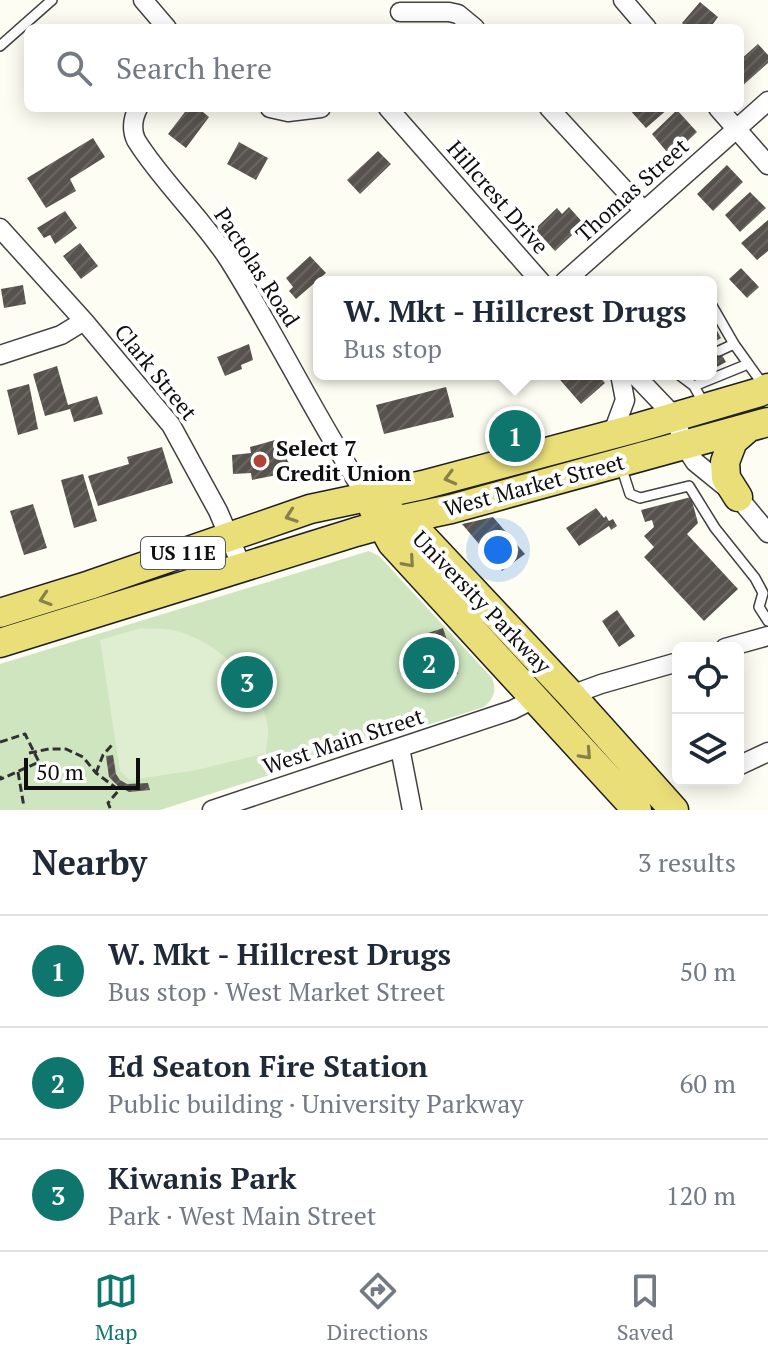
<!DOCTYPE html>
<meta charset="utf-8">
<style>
body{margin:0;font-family:"PT Serif",serif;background:#f6f6f7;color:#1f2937}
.controls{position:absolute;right:24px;bottom:24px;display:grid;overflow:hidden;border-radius:12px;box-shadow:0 4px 20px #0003}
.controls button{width:72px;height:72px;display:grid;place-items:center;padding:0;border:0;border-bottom:2px solid #e0e1e3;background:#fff;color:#1f2937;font:40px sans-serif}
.scale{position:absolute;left:24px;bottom:20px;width:116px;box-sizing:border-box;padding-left:8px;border:4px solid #0f0f0f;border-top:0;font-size:22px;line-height:28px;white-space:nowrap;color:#0f0f0f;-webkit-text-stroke:6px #fff;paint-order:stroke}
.you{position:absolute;left:498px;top:550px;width:28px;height:28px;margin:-20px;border:6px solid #fff;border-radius:50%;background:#1a73e8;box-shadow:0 0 0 12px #1a73e833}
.badge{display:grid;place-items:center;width:52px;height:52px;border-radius:50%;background:#0f766e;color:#fff;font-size:26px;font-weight:700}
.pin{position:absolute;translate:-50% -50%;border:4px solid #fff;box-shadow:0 2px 8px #0006}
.popup{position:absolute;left:313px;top:276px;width:404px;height:104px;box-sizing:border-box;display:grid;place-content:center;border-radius:12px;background:#fff;filter:drop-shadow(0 2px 6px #0005);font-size:26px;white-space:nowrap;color:#747a83}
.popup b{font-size:30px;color:#1f2937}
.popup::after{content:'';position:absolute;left:50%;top:100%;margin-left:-16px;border:16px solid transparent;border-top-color:#fff}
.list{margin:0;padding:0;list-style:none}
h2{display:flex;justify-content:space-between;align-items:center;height:104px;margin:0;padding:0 32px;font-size:34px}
h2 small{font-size:26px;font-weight:400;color:#747a83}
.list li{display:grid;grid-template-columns:52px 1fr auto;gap:24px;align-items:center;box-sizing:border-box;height:112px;padding:0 32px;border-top:2px solid #e0e1e3}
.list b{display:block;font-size:30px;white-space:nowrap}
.list p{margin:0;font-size:26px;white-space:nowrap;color:#747a83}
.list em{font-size:26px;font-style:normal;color:#747a83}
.icon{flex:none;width:44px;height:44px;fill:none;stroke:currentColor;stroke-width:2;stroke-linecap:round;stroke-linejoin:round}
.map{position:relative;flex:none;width:768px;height:810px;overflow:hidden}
.search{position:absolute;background:#fff;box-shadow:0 4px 20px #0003;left:24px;right:24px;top:24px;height:88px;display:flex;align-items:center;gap:20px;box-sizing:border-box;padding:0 28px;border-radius:12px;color:#747a83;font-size:30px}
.sheet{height:440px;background:#fff}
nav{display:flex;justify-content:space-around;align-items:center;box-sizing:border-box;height:112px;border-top:2px solid #e0e1e3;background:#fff;font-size:22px;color:#747a83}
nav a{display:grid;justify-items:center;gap:4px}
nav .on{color:#0f766e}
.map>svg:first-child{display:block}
.park{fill:#cee5c0}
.pitch{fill:#dfedd1}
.building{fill:url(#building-hatch)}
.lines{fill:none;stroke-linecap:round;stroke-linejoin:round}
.service-casing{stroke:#424242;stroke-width:12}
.minor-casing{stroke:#424242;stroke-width:21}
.primary-casing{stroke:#202020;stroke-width:31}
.path{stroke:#313131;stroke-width:3;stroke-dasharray:8 4;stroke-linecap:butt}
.service{stroke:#fff;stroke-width:9}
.minor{stroke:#fff;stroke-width:18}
.primary{stroke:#e9de78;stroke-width:28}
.oneway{stroke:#878149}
.poi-dot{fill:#b04337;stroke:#fff;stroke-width:3}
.labels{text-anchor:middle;stroke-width:8;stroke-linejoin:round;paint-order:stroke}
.shield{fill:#fff;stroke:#575757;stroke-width:2}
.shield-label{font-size:20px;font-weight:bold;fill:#0f0f0f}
.street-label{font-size:22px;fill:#0f0f0f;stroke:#fff}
.poi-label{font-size:22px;font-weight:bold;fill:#0f0f0f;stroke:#fff;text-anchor:start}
</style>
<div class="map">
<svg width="768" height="810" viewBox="0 0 768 810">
<defs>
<pattern id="building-hatch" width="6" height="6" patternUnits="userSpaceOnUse" patternTransform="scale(2)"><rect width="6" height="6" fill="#57524d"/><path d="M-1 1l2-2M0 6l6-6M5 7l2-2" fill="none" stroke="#6a6662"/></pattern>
</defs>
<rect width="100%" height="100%" fill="#fefdf3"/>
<path class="park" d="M369 551 379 556 492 678C497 691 494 698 484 707L160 810H0V664Z"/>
<path class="pitch" d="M141 628C151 629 162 628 172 630 216 639 262 683 268 728 269 736 266 745 266 753L197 770 130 780 120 771 100 640Z"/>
<path class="building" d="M700 2 718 17 710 28 704 25 701 28H687L682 23Z
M758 44 768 55V63L740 88V60Z
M188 108H198L209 117 186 148 168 134Z
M628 108H669L646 128Z
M677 110 697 132 671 157 652 134Z
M93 138 105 157 70 179 76 191 46 208 27 178Z
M239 142 268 158 256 180 227 164Z
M378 151 391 164 360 194 347 180Z
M727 165 743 182 713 211 697 194Z
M750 192 766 208 740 232 725 215Z
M569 207 584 224 555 251 535 229 557 208 562 214Z
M65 211 77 228 55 244 50 235 44 238 37 228Z
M768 220V251L757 260 741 243Z
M80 243 98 266 81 279 63 256Z
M310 256 326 273 296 299 289 291 293 287 286 278Z
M741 268 759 287 747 298 729 279Z
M23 285 26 304 4 308 1 289Z
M711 320 721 338 714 342 726 362 711 370Z
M249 344 253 360 241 365 242 369 225 376 217 357Z
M57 366 68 405 97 396 103 414 74 422 70 409 45 416 33 374Z
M555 374H597L605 383 581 404Z
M29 384 38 429 18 435 7 390Z
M446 387 454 417 384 434 376 405Z
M275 440 292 468 277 475 252 480 251 473 233 474 232 455 251 453 250 447Z
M162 447 173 483 98 506 88 476 129 464 127 457Z
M83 474 97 521 74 528 61 480Z
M691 497 698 523 687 534 738 589 704 621 644 557 654 547 644 536 654 527 652 520 645 522 641 510Z
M33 504 47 548 24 555 10 511Z
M596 508 604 518 606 516 609 521 613 519 617 526 611 530 609 526 579 546 566 528Z
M493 517 525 554 502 571 462 524Z
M617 610 635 636 619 647 602 621Z
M443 628 458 674 431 682 430 680 411 685 401 652 419 646 416 637Z
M113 755 116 774 120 780 127 784 148 783 150 790 129 792 118 786 109 777 106 756Z"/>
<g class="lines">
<defs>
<path id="service" d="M0 46 52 0
M711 304 734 344
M719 351 734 344 764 386
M678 374 694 386 704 404
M694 386 748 364
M621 466 630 494 640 498 689 486 715 528 755 578 763 593 759 607 768 621"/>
<path id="minor" d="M143 0 167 28
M623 0 647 28
M400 12H449L458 14 475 28
M138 108C133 118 131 129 136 140 162 182 202 218 229 260 278 338 317 420 367 497
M270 108 288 112 321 108
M388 108 541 282
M549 108 644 211
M718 108 768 165
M0 228 84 321 171 425 218 511 242 567
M564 282 768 101
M0 355 61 335 84 321
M634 374 675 417 684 445 695 462 738 497 768 533
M612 435 625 400 620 374
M725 648 768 636
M571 695 601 684 678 662
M400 748 412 810
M738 766 768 752
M212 810 512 710 534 699"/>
<path id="primary" d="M738 497 726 478 725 462 733 441 748 428
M373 508 392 543 637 810
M390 513 423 537 571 695 674 810
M0 613 90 585 310 509 423 485 633 429 760 392 768 388
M0 643 356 532 399 520 451 509 768 422"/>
</defs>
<use href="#service" class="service-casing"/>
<use href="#minor" class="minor-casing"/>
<use href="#primary" class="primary-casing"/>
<path class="path" d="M0 742 25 734 39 762 1 779 0 776
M29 753 49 749H66L83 757 96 773 119 790 108 803 111 810
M18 772 24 807
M96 773 103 755 112 745"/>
<use href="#service" class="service"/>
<use href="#minor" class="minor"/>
<use href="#primary" class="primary"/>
</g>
<defs><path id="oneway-chevron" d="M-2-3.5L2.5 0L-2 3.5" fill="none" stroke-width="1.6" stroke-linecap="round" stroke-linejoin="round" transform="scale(2)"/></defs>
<g class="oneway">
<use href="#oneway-chevron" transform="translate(450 478) rotate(165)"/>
<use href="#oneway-chevron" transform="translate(291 516) rotate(161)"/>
<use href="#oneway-chevron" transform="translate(409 562) rotate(49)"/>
<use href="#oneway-chevron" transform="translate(45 599) rotate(162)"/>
<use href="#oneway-chevron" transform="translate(586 754) rotate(47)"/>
</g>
<circle class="poi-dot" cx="260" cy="461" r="8"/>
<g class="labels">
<rect class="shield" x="141" y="537" width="84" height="32" rx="6"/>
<g class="shield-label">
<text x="183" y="560">US 11E</text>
</g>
<g class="street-label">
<text transform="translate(632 190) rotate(-42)" y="8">Thomas Street</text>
<text transform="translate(498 197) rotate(49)" y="8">Hillcrest Drive</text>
<text transform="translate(257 267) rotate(57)" y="8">Pactolas Road</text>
<text transform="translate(156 372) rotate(51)" y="8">Clark Street</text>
<text transform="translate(534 485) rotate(-15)" y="8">West Market Street</text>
<text transform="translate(482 602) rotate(46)" y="8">University Parkway</text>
<text transform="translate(343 741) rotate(-18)" y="8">West Main Street</text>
</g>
<g class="poi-label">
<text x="276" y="456">Select 7<tspan x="276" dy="25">Credit Union</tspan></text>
</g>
</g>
</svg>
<div class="controls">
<button><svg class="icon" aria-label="locate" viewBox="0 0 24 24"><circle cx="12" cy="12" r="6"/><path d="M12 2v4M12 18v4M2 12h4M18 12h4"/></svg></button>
<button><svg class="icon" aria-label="layers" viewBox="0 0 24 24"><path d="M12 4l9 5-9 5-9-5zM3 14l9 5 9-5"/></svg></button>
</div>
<div class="scale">50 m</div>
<div class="you"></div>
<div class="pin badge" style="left:515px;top:436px">1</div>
<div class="popup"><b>W. Mkt - Hillcrest Drugs</b>Bus stop</div>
<div class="pin badge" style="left:429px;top:663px">2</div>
<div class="pin badge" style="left:247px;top:682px">3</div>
<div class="search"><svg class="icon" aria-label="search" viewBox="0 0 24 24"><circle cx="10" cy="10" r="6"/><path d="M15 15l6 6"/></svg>Search here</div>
</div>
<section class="sheet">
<h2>Nearby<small>3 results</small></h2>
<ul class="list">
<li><span class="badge">1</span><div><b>W. Mkt - Hillcrest Drugs</b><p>Bus stop · West Market Street</p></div><em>50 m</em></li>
<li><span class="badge">2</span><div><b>Ed Seaton Fire Station</b><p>Public building · University Parkway</p></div><em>60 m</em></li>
<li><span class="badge">3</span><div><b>Kiwanis Park</b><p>Park · West Main Street</p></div><em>120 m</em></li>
</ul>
</section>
<nav>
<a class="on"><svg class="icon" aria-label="map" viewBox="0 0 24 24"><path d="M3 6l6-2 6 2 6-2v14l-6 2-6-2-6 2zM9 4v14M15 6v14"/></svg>Map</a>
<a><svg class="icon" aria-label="directions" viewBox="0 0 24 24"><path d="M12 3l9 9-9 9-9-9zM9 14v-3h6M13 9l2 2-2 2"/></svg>Directions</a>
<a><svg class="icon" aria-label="saved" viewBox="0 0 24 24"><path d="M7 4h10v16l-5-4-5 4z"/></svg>Saved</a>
</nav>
